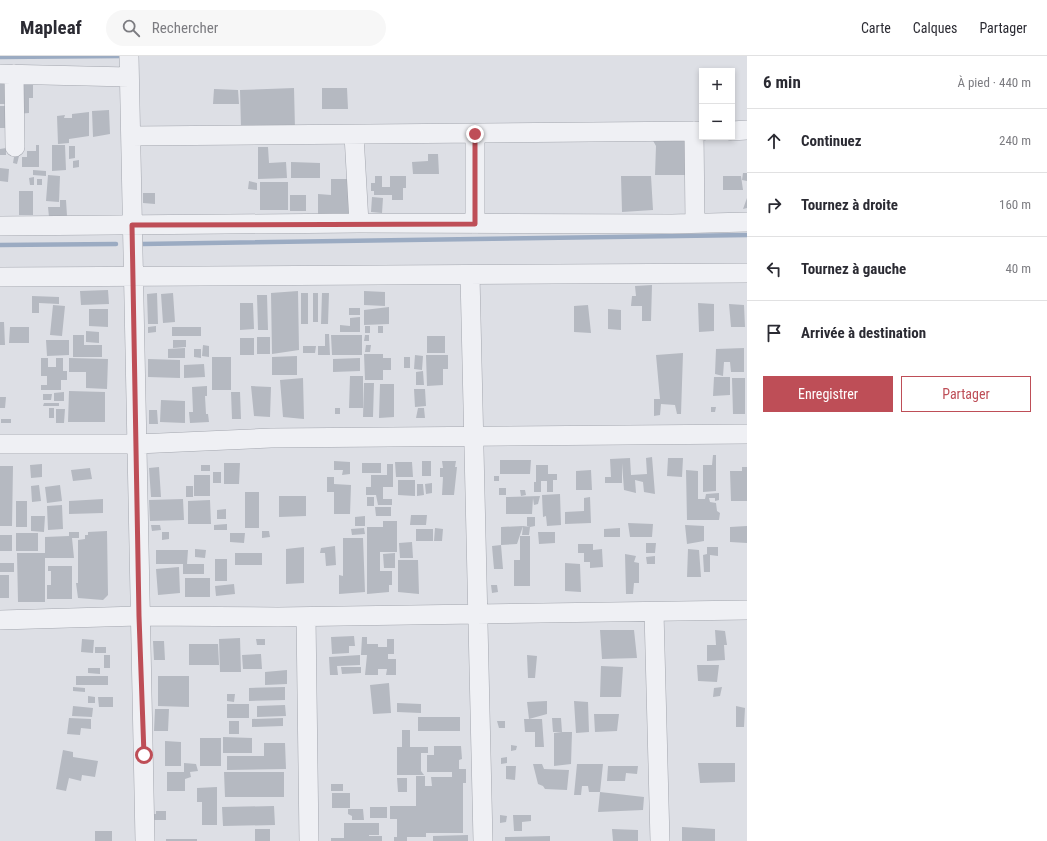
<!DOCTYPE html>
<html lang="fr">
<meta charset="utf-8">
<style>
body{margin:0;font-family:"Roboto Condensed",sans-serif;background:#f7f7f7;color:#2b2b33}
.controls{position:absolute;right:12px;top:12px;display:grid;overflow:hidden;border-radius:0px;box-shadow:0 2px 6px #0003}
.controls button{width:36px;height:36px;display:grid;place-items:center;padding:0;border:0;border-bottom:1px solid #e1e1e2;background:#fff;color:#2b2b33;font:20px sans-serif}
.stop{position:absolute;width:12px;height:12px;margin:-9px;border:3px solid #be4e57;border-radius:50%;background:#fff}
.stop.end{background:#be4e57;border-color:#fff;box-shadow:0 1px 4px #0008}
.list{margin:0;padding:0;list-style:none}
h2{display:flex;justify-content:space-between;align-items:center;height:52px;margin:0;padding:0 16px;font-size:17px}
h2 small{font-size:13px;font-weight:400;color:#7c7c81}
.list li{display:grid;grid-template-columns:26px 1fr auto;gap:12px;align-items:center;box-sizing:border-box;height:64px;padding:0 16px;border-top:1px solid #e1e1e2}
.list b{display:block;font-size:15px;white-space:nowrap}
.list em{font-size:13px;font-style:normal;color:#7c7c81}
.actions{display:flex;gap:8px;padding:12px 16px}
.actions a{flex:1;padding:9px 0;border:1px solid #be4e57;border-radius:0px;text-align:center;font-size:14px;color:#be4e57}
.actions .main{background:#be4e57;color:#fff}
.icon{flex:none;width:22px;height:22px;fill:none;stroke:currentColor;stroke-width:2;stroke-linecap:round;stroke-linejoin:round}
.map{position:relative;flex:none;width:747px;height:785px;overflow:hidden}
header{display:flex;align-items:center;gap:24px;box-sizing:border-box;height:56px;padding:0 20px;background:#fff;border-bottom:1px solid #e1e1e2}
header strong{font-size:19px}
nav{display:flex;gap:22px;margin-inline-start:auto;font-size:14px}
.search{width:280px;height:36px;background:#f7f7f7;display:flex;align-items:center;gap:10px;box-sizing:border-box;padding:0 14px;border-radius:22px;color:#7c7c81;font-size:15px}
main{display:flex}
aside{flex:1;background:#fff}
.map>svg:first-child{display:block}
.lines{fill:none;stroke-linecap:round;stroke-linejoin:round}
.stream{stroke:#9babc2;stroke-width:4.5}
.building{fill:#b5b9c1}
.minor-casing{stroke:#a3a6ae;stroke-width:20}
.minor{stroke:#eff0f4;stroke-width:19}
.route{stroke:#be4e57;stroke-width:5}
</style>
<header>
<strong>Mapleaf</strong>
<div class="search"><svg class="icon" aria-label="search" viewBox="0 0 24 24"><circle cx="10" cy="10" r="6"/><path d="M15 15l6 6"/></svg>Rechercher</div>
<nav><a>Carte</a><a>Calques</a><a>Partager</a></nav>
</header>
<main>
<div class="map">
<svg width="747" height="785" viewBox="0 0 747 785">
<rect width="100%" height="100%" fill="#dddfe5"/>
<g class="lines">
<path class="stream" d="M0 1 122 0
M142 188 747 179
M0 189 116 188"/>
</g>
<path class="building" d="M5 26 6 48H0V27Z
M15 29H33V42H29V57L16 58Z
M294 32 295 73 241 72 240 34Z
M322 32H347L348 53H322Z
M214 33 238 34 239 48H213Z
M0 50H5L6 72H0Z
M109 54 110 78 93 81 92 55Z
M89 56V80L69 83V87L58 88 57 60 65 59 64 62H72V58Z
M651 81H687L688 119H655L656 90Z
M36 89H39V111H22V101H27V95H36Z
M52 89H65L66 114 52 115Z
M69 90H75V102L69 103Z
M258 91H268L269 107 286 106 287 122 258 123Z
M6 92V99H0V93Z
M15 95 20 96 17 108 13 107Z
M428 98H438L439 118H413L412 106 428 105Z
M79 104V111L73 112V105Z
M291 106 320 107V122H291Z
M0 112 9 113 8 126 0 125Z
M33 114 46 115V120L33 119Z
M743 117H747V125L742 124Z
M48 119 60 120 59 146 46 145Z
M375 120H382V131H390V120H406V132H403V144H392V139H374V135H371V127H375Z
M621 120H651L653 154 622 156Z
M723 120H741L743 134H723Z
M34 121V129H30L29 122Z
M37 123H42V129H37Z
M331 123H352V158H318V138L331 139Z
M249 125 257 127V134L248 133Z
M260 126H288V154H260Z
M19 135H33V159H19Z
M143 137H155V148L143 147Z
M290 139H306V155H290Z
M372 141 383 142 382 157 371 156Z
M747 142V152L743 153Z
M60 144H66L67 160 49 161 48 151H60Z
M652 229 651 265H642V250H631L632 240H636L635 230Z
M108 234 109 248 81 249 80 235Z
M298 235 299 294 272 298 271 237Z
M364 235 385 236V250L364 249Z
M157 237 158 268H148L147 238Z
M173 237 175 266 163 267 161 238Z
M301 237H308V268H301Z
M313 237H318V266H313Z
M322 237H329L328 268H321Z
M257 239H267L268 274H258Z
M32 240 59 241V248L39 247V257H32Z
M240 247H253L254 273 240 274Z
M698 247 714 248V275L699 276Z
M729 248 744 249 745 271H731Z
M53 249 65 250 62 280 50 279Z
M588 249 591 277 574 276V250Z
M389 251V268L364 269V254Z
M349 252H360V259H349Z
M89 253H108V271L89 270Z
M608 253 621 254V274L608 273Z
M360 261V276H340V269L350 270V262Z
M0 266H4L5 289H0Z
M156 270V276L148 277V271Z
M365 270H370V277H365Z
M378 270H383V277H378Z
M10 271H29V287H9Z
M172 271H201V280H172Z
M86 275 99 276V287L86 286Z
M325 278H329L330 299H318V290H325Z
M73 279H84V289H102V301H73Z
M331 279H362V299H332Z
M365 279H369V285H364Z
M427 280H445V297H427Z
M257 281H270V298H257Z
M240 282H254V299H240Z
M46 284H69V299L47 300Z
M173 284H186V291L173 292Z
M203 289 209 290V301L202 300Z
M366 289H371L370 296H365Z
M303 290H316L315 297H303Z
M185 292V302H168V293Z
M744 292V316H731L730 306H724L723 320 715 318 716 293Z
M194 293H201V302L194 301Z
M683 297 681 358H677L675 349 661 348 660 359 654 360V343H660L656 299Z
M364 298H383V302H391V314H383V324H365Z
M415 299 423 300 422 314 414 313Z
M426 299H448V313H443V329L427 330Z
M297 300V319H272V301Z
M212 301H231V334H212Z
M404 301H410V312H404Z
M41 302H48V311H56V302H63V315H67V324H61V334H41V329H47V320H41Z
M69 302 108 303 107 333 86 332V316H69Z
M360 302V315L333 316V303Z
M148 303 180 304V322L148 321Z
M204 308 205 321 184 322V309Z
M423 315 424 329H416V316Z
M350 320H363V352H349Z
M714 321H730V339L713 340Z
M303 322 304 363 283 361 280 324Z
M732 322H745V358H733Z
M364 327H374L373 361H363Z
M380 328H394V361L379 362Z
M207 330V340H205L206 358H208L209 366 190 367 189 356H193L192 331Z
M251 330 271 331 270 361 254 360Z
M414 333H425L426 350 415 351Z
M69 335 105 336V366H68Z
M64 336V345H54V337Z
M231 336H240L241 363H232Z
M43 338H52L51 344H43Z
M0 341H6L5 352H0Z
M161 344 185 345V367L160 366Z
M44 347H59V350H43Z
M711 351H716L715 356H711Z
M49 352H54V362H49Z
M335 352H340V358H335Z
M418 352H424L425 362H416Z
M56 353H65L64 367H56Z
M149 354H157L158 368H149Z
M1 363H11V367H1Z
M713 399H716V435L703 436V409H712Z
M652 401 655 438 644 436 643 426 635 424 636 437 624 434 622 407V427H605V421H611L610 403 630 402 631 419 647 418 646 402Z
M668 402H683L682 421 667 420Z
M500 404H531L530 418H500Z
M334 405 350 406V418L342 419 343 414H334Z
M422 405H431V420H422Z
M442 405H456L455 411H450H457L454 439H442L443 421H440V412H443Z
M395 406H412L413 421H396Z
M224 407H240L239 428H224Z
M362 407H381V417H362Z
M42 408V421L31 422 30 409Z
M387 408H393V431H383V443H392V449H378L376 439H366V431H371V419H387Z
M201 409H210V415H201Z
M536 409H548V418H557V424H553V436H547V425H541V436H534V426H536Z
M0 410H13L12 470H0Z
M159 411 161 441H151L149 412Z
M742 411H747V445H731L730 415H742Z
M90 412 92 423 73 425 71 414Z
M591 414 592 434H576V415Z
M686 414 698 415V443H705L706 438 719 437V444L715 445V442H709L710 446 716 447 717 455 720 457 719 464H687Z
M213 416H221V427H213Z
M194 419H210V440H194Z
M494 420H499V425H494Z
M327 421H334V428L351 429 350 458H334V436H327Z
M398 424H415V440L398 439Z
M432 427V437L426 438 425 428Z
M417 428H423L424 439 417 440Z
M39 429 41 445 32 446 31 430Z
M60 429 62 445 47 447 45 431Z
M186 430H193V441H186Z
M499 432H506V439H499Z
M520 434H525L526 439 521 440Z
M245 436H259V472H245Z
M560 438 561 469 547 470 546 460 543 461 542 439Z
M279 440H306V460L279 461Z
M540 440 538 448 534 449 533 442 532 458H506V441Z
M367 441H374V450H367Z
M590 441 591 467 565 468V456L584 455V442Z
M103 443V457L69 458V445Z
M183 443 184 464 150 465 149 444Z
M210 444 211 468H188V445Z
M16 445H27V471H16Z
M62 449 63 473 48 474 47 450Z
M375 451H391V460H376Z
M226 453V463H217V454Z
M411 459H427L426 469H410Z
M31 460H45L44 476 31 475Z
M365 460V470H355V461Z
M527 461H535V470L530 471 529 479H522L523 470 530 471 527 470Z
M383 465H397V496H380V515H392V529H389V536L367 538V471H383Z
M628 467 653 468 652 481H630Z
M227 468V474H214V469Z
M151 469H160L161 474 152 475Z
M685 469 704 470V485L687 488Z
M523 470 517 488 501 489V471Z
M747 470V487L730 486V471Z
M364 472 365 478 352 479 351 473Z
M435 472 443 473 442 485H434Z
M620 472V481H604V473Z
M416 473H433V485H416Z
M107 475 108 539 103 544 78 542 76 527H78V484L85 483V479H88V476Z
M262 475H269L270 481 262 482Z
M69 476H79V482H72L74 502H45V546H18L17 497H45V481L69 480Z
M162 476H169V483L162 484Z
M538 476H555V487L539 488Z
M16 477H38V495H16Z
M230 477H245L244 487 230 486Z
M0 479H12V495H0Z
M520 480H530V530H514V504H520Z
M343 482H363L365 536 339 538V519L343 520Z
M412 486 413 502H400L399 487Z
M646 487H656L655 497H646Z
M578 488H593V494L602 493 603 511 590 512V506H584V497H578Z
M501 489 503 513H494L492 490Z
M335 490 336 509 326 510 325 497H320L321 492Z
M304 491V527L286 528V493Z
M707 491H718V500L710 499V516H704L703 499 707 498Z
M195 493 206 494 205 502 195 501Z
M688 493 699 494 701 521H687Z
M156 494H188L187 508H204V518H183V508H156Z
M235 497H262V509H235Z
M395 497V512H384L383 498Z
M625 498 636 500 634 506 639 507V527H634L633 538H626Z
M655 500V508H647L646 501Z
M215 503H227V525H215Z
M398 504H418L419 538 398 536Z
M0 507H14V516H0Z
M565 507 580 508 581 536 565 535Z
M48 510H72V543H47V529H51V515H48Z
M179 511 180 537 158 539 156 513Z
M0 519H9V542H0Z
M185 522H210V541H185Z
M234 528 235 538 216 540 215 530Z
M491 529H497L498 536 492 537Z
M600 574H634L637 602 602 603Z
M715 574 725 575 727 589H724L725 604 707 605V589H716Z
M354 580 355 590H349V597L332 598 331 581Z
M362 581H367V588H378V591H387V583H394V598H388V603H396V619H386L387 613H378V619H365L367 599H361Z
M240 582 241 616H220L219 583Z
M82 583 94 584 93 597 81 596Z
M256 583H265V589H257Z
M153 585H164L165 604H154Z
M189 588H218L219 609H189Z
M95 591H106V597H95Z
M261 598 262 613H243L242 599Z
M104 599H110V612H104Z
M360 599V609L337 610 338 619H330L329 601Z
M527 599 537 600 535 622H528Z
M697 609H719L717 626 698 625Z
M601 610 623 611 621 641H600Z
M341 611H361V617L342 618Z
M88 612H100V618L88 617Z
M287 614V628L265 629V616Z
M76 620H108V629H76Z
M158 620H189V651L158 650Z
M389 627 391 657 373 658 370 629Z
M73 631 85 632V636L73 635Z
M285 631V644L249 645V632Z
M722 631 720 640 713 641 714 632Z
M227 638H235L234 646 227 645Z
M88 640 95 641V647H88Z
M98 641H113V651H99Z
M547 645V658L529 663 527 646Z
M574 645 588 646 589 676 576 677Z
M397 647 421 648V657L397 656Z
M227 648H249V662H227Z
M285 649 286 660 257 661V650Z
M73 650 93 652 92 661 72 660Z
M736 650 745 652 744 671H736Z
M155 653H169L168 675H154Z
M594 658H619L617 675 595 676Z
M418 661H460V675H418Z
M69 662 91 663V673L81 672 80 679 67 678Z
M283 662V670L252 671V663Z
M552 662H561L562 676H572L571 708 554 710V677L562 676H553Z
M524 663H542L544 691H535V676H525Z
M229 665H239V678H229Z
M497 665H505V672H499Z
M402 674H410V691H428V697H421V715L424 719H397V691H402Z
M223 681 252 682V697H223Z
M200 682H221V710H200Z
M165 685 181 686V710H165Z
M264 687H285L286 713 227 714V700H264Z
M511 689 517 690 516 694 511 695Z
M434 690H461L462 703 459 704V713H466V727H463V777H426V781H407V785H394V781H397V763H390V750H416V720H425V730H432L431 721H452V716H427V699H434Z
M63 694 73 696V701L98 705 95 721 82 719 81 725 69 722 66 735 56 733Z
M507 701V707L501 708V702Z
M184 707 196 708 198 715 190 716 191 721 185 723V735H167V716H184Z
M698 707H735V726L700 727Z
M533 708H542L544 713 569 714 567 734 545 733 543 730 538 728Z
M577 708H603L600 736H589L588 730H582L581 739H574Z
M506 710H516L515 724 506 723Z
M608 710H638L637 718 626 717 625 725H607Z
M224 716H284V741H225Z
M397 722H407V736H398Z
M331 728H343V735H331Z
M217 731V769H202V746H197V732Z
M600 736 644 741 643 754 598 756Z
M332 737H350V752H332Z
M274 750 275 769 223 770 222 751Z
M370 751H387V762H370Z
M348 753H363L364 764H352V760L348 758Z
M156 755H166V764H151V758H156Z
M500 759 507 760 506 766 500 767Z
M513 759H531V765L522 766V775H514Z
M344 767H379V779H369V780H382V785H331V782H344Z
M682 771 715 773V785H682Z
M255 773H270V785H255Z
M612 773 638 774V785H613Z
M95 775H112V785H95Z
M468 779V785H433V780Z
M550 780V785H505V781Z
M166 783H197V785H166Z"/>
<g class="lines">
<defs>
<path id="minor" d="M129 0 145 785
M0 18 129 21
M14 18 15 91
M694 75 695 167
M732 75 747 74
M475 78V168
M354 79 359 167
M131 80 702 75
M0 170 359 167 672 168 747 166
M470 219 483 785
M0 221 747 217
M0 388H137L271 382 747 378
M654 556 660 785
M306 561 309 785
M0 564 139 560 278 561 747 554"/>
</defs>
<use href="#minor" class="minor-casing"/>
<use href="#minor" class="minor"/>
</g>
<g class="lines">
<path class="route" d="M144 699 139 560 132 169 475 168V78"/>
</g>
</svg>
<div class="controls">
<button>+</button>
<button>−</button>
</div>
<div class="stop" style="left:144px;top:699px"></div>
<div class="stop end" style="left:475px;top:78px"></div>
</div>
<aside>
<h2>6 min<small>À pied · 440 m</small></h2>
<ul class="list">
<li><svg class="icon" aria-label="ahead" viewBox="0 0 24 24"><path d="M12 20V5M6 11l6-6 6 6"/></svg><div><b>Continuez</b></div><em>240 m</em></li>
<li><svg class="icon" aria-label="right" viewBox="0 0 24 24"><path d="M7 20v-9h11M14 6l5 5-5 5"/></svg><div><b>Tournez à droite</b></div><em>160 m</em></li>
<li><svg class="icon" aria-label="left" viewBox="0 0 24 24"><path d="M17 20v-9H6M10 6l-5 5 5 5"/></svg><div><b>Tournez à gauche</b></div><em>40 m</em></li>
<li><svg class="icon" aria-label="arrive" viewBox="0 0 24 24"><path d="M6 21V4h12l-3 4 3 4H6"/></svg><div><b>Arrivée à destination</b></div></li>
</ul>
<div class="actions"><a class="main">Enregistrer</a><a>Partager</a></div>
</aside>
</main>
